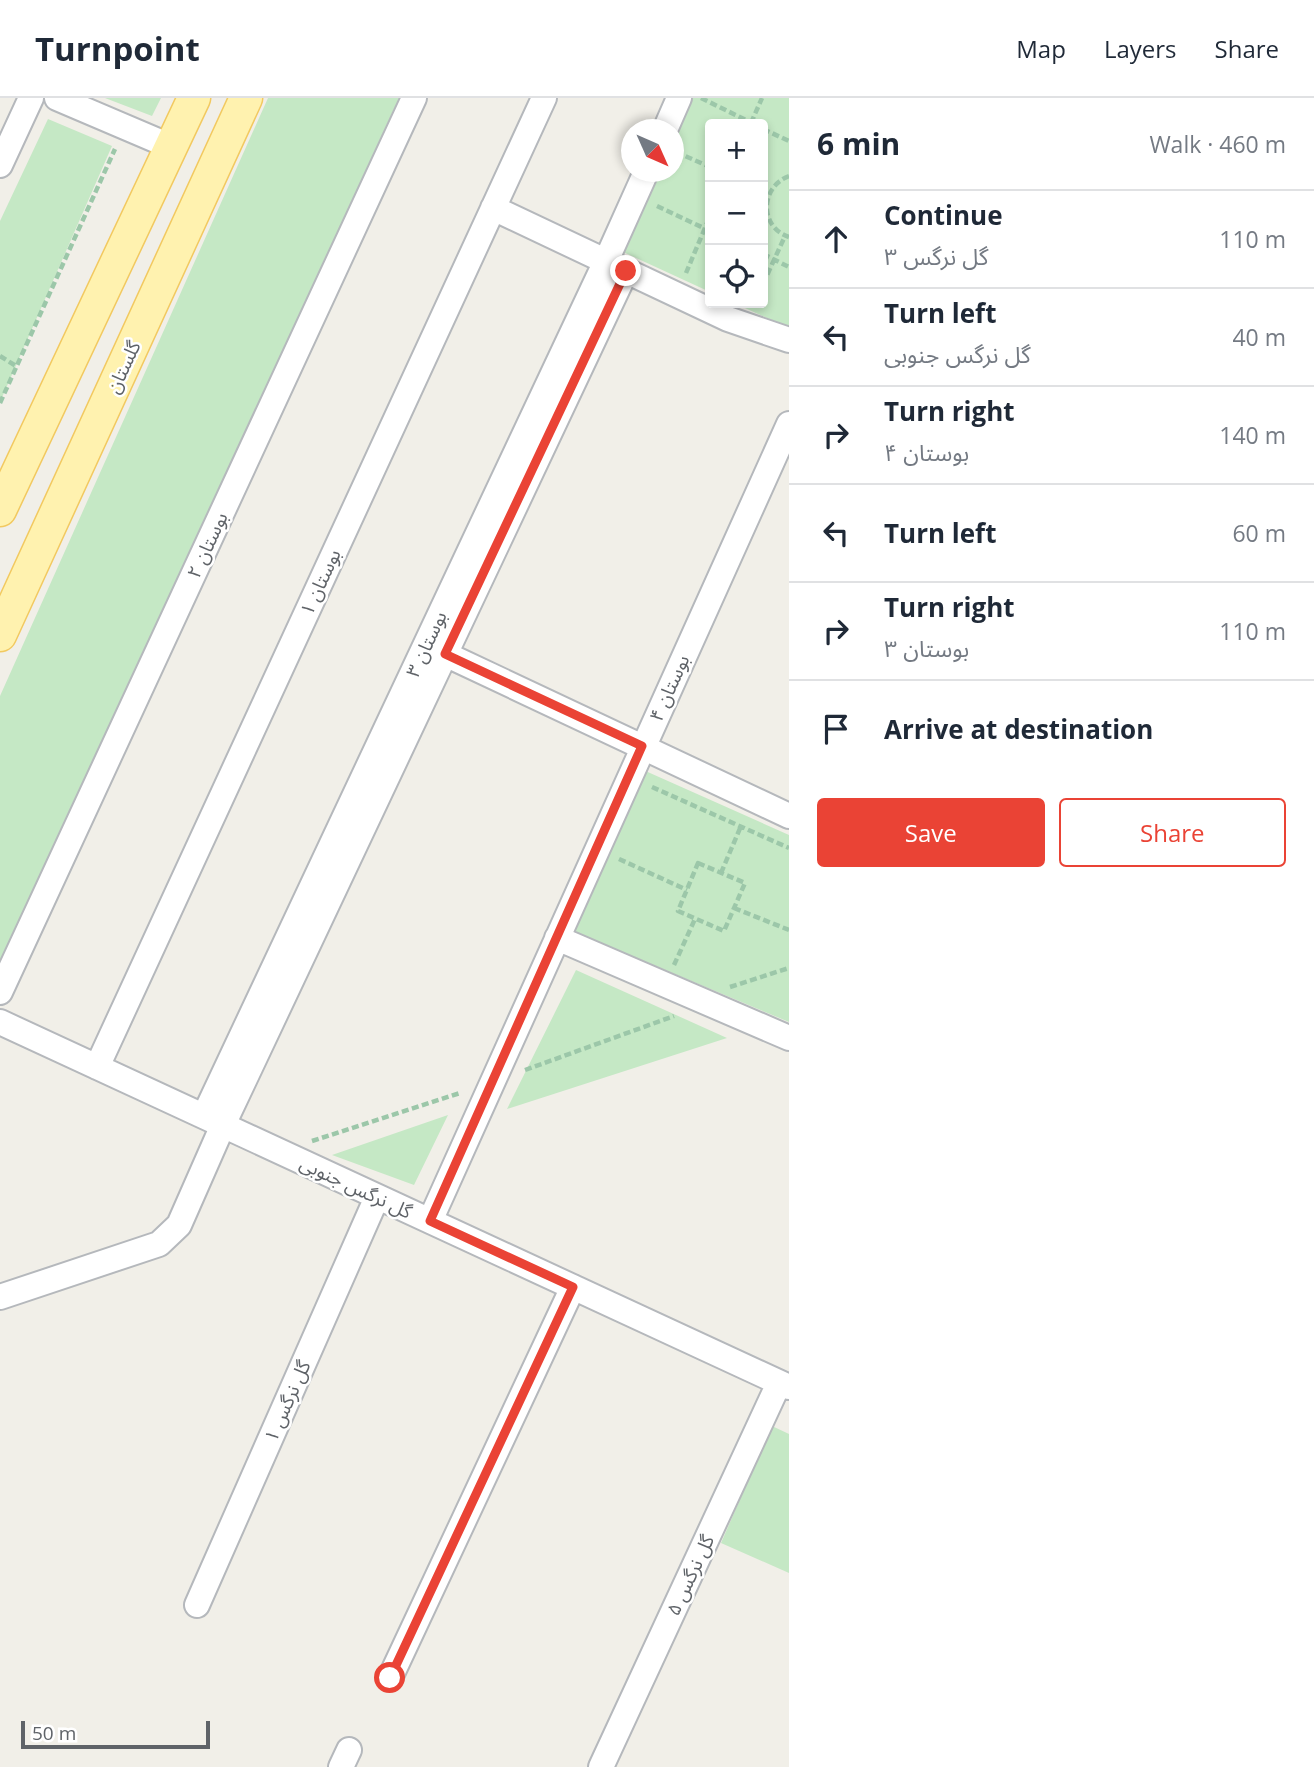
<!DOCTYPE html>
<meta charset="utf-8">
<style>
body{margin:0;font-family:"Open Sans","Noto Sans Arabic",sans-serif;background:#f2f2f3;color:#1f2937}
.controls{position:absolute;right:21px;top:21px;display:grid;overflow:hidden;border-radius:7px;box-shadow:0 4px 10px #0003}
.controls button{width:63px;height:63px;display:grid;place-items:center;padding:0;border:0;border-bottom:2px solid #e0e1e3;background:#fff;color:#1f2937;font:35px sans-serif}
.compass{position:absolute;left:621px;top:21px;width:63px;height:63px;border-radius:50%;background:#fff;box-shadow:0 4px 10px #0003;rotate:135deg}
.scale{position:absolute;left:21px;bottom:18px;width:189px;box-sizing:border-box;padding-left:7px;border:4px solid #5f6368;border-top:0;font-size:19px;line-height:24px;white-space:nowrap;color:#5f6368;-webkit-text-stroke:5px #fff;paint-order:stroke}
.stop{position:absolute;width:21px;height:21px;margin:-16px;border:5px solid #ea4335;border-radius:50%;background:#fff}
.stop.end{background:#ea4335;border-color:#fff;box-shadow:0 2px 7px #0008}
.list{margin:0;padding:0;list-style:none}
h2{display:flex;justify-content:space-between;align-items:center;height:91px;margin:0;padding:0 28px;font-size:30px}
h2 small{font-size:23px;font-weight:400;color:#747a83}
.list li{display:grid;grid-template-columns:46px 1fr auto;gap:21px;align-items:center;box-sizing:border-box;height:98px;padding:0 28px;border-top:2px solid #e0e1e3}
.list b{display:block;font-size:26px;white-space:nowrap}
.list p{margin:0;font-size:23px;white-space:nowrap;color:#747a83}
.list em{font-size:23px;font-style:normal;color:#747a83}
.actions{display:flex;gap:14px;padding:21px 28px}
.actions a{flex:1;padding:16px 0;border:2px solid #ea4335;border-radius:7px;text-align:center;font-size:24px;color:#ea4335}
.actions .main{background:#ea4335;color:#fff}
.icon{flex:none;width:38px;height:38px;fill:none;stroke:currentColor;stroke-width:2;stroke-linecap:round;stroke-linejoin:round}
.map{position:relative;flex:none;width:789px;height:1669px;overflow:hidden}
header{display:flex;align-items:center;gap:42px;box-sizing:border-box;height:98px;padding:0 35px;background:#fff;border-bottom:2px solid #e0e1e3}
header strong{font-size:33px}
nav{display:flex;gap:38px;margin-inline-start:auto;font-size:24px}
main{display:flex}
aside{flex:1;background:#fff}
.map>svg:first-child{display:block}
.green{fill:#c5e8c5}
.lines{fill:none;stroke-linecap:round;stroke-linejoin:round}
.minor-casing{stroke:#b5b8bc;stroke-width:28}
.major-casing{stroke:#f2c960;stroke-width:35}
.path{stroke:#9cc7a9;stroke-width:4.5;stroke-dasharray:7 3.5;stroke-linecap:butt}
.minor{stroke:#fff;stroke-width:24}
.major{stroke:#fff2af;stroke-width:32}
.route{stroke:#ea4335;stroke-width:9}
.labels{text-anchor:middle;stroke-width:5;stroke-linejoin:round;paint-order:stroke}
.street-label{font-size:19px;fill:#5f6368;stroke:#fff}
</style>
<header>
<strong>Turnpoint</strong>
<nav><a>Map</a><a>Layers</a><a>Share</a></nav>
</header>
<main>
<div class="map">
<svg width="789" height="1669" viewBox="0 0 789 1669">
<rect width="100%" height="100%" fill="#f1efe8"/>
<path class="green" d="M105 0H161L152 18Z
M268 0H399L0 869V598Z
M687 0H789V230L734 205H763V26H710V194L621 153 655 74H674V32Z
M48 21 112 48 0 304V123Z
M641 671 789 737V924L565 830Z
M576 872 727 940 507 1011Z
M448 1017 414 1087 332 1057Z
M772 1328 789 1336V1475L721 1445Z"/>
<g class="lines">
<defs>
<path id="minor" d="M57 0 172 49
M665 32 679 0
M0 67 31 0
M493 110 728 221 789 242
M445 556 789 718
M557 840 789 940
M0 894 414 0
M0 924 789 1289
M97 969 544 0
M204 1018 606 163 646 74
M430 1123 789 326
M0 1199 159 1146 179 1127 223 1027 626 173
M197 1507 377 1099
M390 1580 573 1189
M341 1669 349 1652
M601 1669 779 1285"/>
<path id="major" d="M0 412 194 0
M0 537 246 0"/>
</defs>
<use href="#minor" class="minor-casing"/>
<use href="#major" class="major-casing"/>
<path class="path" d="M701 0 754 26
M751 25 762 0
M763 31 789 43
M676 54 710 69
M789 78C760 89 759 129 789 139
M657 108 710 133
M763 156 789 169
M686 175 710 118
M763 186 785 138
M0 258 16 268
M0 305 115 51
M652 689 789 750
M619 761 687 792
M698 765 745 785 724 833 678 813Z
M721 775 741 728
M734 810 789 832
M674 867 695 821
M730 889 789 870
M525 972 674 918
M312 1043 460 995"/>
<use href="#minor" class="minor"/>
<use href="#major" class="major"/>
</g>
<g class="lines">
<path class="route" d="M390 1580 573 1189 430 1123 642 648 445 556 626 173"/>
</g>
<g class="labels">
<g class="street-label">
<text transform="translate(123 269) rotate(-65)" y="7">گلستان</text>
<text transform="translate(207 447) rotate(-65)" y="7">بوستان ۲</text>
<text transform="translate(320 484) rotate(-65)" y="7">بوستان ۱</text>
<text transform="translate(426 546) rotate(-65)" y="7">بوستان ۳</text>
<text transform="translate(669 590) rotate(-66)" y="7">بوستان ۴</text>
<text transform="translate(356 1089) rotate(25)" y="7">گل نرگس جنوبی</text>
<text transform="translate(287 1303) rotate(-66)" y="7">گل نرگس ۱</text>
<text transform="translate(690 1477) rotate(-65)" y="7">گل نرگس ۵</text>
</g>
</g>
</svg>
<div class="controls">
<button>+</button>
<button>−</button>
<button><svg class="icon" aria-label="locate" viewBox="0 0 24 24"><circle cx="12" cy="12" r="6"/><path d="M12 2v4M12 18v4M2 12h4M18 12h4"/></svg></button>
</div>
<svg class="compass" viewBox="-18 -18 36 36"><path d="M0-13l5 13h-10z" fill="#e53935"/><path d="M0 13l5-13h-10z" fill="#747a83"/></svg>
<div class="scale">50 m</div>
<div class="stop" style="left:390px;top:1580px"></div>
<div class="stop end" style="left:626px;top:173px"></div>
</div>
<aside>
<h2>6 min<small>Walk · 460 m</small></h2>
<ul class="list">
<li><svg class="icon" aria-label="ahead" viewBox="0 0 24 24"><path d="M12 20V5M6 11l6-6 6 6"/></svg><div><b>Continue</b><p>گل نرگس ۳</p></div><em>110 m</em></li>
<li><svg class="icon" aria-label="left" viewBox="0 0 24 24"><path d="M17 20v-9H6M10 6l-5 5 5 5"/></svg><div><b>Turn left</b><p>گل نرگس جنوبی</p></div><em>40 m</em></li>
<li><svg class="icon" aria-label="right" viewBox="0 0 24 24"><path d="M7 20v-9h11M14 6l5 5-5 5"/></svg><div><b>Turn right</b><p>بوستان ۴</p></div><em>140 m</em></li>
<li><svg class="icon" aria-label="left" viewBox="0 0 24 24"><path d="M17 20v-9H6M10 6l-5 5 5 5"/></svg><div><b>Turn left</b></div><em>60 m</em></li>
<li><svg class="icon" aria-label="right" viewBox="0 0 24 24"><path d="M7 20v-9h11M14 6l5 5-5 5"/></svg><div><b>Turn right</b><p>بوستان ۳</p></div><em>110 m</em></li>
<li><svg class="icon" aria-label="arrive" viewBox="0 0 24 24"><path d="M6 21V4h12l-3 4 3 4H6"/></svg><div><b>Arrive at destination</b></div></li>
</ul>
<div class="actions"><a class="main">Save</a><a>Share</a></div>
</aside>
</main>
